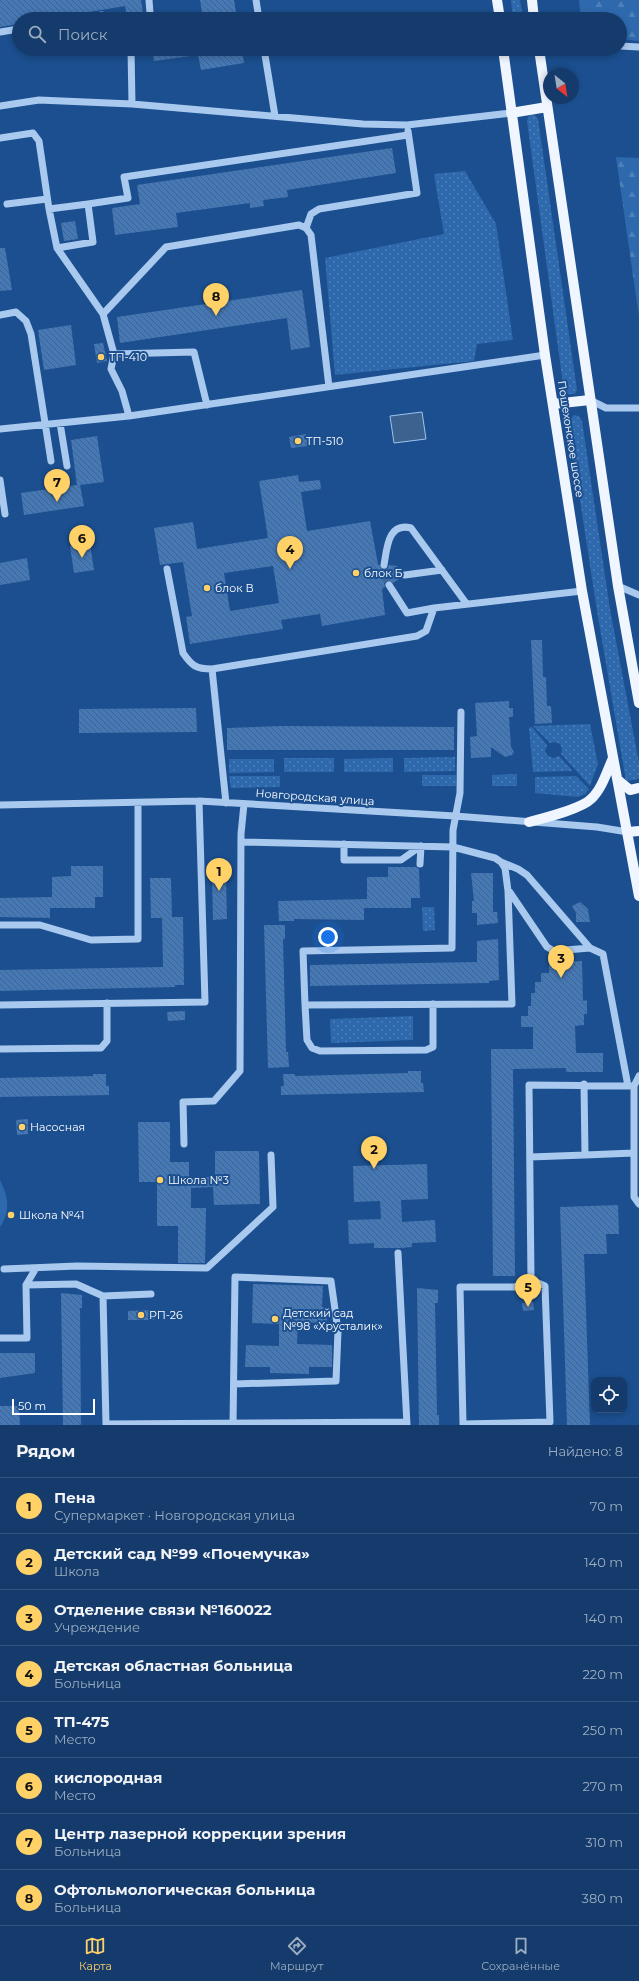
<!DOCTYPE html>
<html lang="ru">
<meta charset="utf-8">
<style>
body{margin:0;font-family:Montserrat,sans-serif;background:#214673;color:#f1f3f6}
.controls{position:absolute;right:12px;bottom:12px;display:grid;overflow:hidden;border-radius:8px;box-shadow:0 2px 6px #0003}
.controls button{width:36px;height:36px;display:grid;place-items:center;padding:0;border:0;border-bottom:1px solid #33557e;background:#143b6b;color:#f1f3f6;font:20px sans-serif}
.compass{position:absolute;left:543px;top:68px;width:36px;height:36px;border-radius:50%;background:#143b6b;box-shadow:0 2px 6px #0003;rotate:150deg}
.scale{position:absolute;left:12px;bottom:10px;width:83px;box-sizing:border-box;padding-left:4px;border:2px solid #fff;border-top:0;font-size:11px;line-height:14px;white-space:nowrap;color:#fff;-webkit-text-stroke:3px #1b4f8f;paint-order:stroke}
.you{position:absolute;left:328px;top:937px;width:14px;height:14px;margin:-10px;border:3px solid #fff;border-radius:50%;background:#1a73e8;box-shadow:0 0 0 6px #1a73e833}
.badge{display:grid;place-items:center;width:26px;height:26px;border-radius:50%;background:#ffd166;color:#111;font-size:13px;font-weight:700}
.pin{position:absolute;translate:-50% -33px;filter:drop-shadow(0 1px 2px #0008)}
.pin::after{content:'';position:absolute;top:21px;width:14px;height:12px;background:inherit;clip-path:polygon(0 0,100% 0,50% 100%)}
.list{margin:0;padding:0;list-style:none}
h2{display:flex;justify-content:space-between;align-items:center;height:52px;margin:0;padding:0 16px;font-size:17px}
h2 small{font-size:13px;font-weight:400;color:#9dadc1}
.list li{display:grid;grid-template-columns:26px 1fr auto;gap:12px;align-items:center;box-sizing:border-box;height:56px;padding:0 16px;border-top:1px solid #33557e}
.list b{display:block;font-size:15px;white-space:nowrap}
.list p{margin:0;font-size:13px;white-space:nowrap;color:#9dadc1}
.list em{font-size:13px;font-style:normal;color:#9dadc1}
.icon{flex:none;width:22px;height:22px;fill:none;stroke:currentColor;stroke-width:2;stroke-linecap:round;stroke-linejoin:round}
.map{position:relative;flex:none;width:639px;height:1425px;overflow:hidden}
.search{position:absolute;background:#143b6b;box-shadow:0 2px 6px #0003;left:12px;right:12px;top:12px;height:44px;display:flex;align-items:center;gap:10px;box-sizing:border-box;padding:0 14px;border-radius:22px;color:#9dadc1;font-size:15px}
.sheet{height:500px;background:#143b6b}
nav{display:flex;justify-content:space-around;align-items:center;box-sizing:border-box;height:56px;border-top:1px solid #33557e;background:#143b6b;font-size:11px;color:#9dadc1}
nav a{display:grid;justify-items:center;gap:2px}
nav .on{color:#ffd166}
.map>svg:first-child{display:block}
.green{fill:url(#green-dots)}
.forest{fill:url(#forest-firs)}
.pitch{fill:#2e69ad}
.water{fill:#3c6290;stroke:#9cc4f0}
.building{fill:url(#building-back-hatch);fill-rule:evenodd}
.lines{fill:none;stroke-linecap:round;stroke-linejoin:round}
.minor-tunnel{stroke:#3d69a0;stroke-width:7;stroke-dasharray:7 3.5;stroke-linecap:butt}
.minor{stroke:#a9c9ee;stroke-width:7}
.major{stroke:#f0f6ff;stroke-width:10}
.poi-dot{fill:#ffd166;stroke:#1b4f8f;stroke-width:1.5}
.labels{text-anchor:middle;stroke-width:4;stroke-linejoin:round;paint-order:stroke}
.poi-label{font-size:11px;fill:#fff;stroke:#1b4f8f;text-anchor:start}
.street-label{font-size:11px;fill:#fff;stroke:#1b4f8f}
</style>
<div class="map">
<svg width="639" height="1425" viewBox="0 0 639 1425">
<defs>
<pattern id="green-dots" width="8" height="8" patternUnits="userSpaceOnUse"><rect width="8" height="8" fill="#2e69ad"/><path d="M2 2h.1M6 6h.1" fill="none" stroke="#4d80b9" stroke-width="1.8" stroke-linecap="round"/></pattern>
<pattern id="forest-firs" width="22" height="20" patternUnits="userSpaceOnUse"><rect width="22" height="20" fill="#2e69ad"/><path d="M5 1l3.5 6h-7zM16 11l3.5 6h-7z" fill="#4d80b9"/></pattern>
<pattern id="building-back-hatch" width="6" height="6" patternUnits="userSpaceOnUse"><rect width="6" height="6" fill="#4478b7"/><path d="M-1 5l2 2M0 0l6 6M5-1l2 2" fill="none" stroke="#486282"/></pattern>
</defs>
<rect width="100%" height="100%" fill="#1b4f8f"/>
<path class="green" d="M511 0H520L523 17 519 19 513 18Z
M531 114 535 115 538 119 577 390 575 394H567L564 391 527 121 528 117Z
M465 171 496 224 513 340 477 344 474 361 335 375 325 258 444 234 434 174Z
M574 415 579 416 582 421 610 609 639 763V779L626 781 597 611 568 422Z
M590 724 598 764 590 786 561 754C564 745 558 740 550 743L533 726Z
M532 727 547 745 545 751 547 755 553 758 559 756 573 771 533 772 529 728Z
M455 757V771L404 772V758Z
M284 758H334V772H284Z
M393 758V772H344V759Z
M229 759H274V772L229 773Z
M517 774V786H492V775Z
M422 775H456V786H422Z
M229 776H280V787L231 788Z
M576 776 589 789 585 794 578 797 535 793V777Z
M422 907H434L435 930 423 931Z
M413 1016V1040L331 1043 330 1019Z"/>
<path class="forest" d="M579 0H639V41L620 39V19H581Z
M616 157 639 158V317Z"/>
<path class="pitch" d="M0 1180C8 1196 11 1211 0 1227Z"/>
<path class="water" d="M422 412 426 439 394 443 390 416Z"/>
<path class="building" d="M0 0H141L143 13 127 16 125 6 47 19H19V24L0 27Z
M200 0H234L237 19H203Z
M152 49H242L244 63 201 70 198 55 154 61Z
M392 148 396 173 287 190 288 197 263 200 264 206 250 208V203L176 213 178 227 115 235 112 208 140 204 137 185Z
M75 221 78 239 64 241 61 223Z
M0 248H5L12 290 0 291Z
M302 290 310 347 291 350 287 318 120 343 117 317Z
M71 325 76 365 44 370 38 330Z
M103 343 107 361 97 363 94 344Z
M306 434 308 446 291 448 289 437Z
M97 436 104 482 80 485 84 506 24 515 21 493 77 485 71 440Z
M298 475 299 482 320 480 321 489 301 492 307 531 370 521 378 564 384 570 388 568 389 565 397 566 399 579 393 583 388 580 384 583 385 587 382 589 385 615 322 626 320 614 281 620 283 629 190 644 186 617 192 616 183 562 160 565 154 528 193 522 197 549 268 538 259 481ZM273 566 279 603 230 611 224 573Z
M90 544 94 570 74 573 70 546Z
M27 558 30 580 0 585V563Z
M531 640H542L543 677H546L547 706H551L552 723 535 724Z
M509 701V708H513V717H509L511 747 514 752 512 755 505 757 491 747V757L471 758 470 737 477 736 475 703Z
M196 708 197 732 79 733V709Z
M282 726 454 727V750H227V728Z
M71 866H103V897H95V908H50V918L0 917V898L52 897V877L71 876Z
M388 867H416L419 869 420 898H411V908H364V920L294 919V921H279L278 901 367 899V877H388Z
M471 873H493V912H497L498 923 477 925V913H472V901H474Z
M150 878H171L172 917H183L184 985H175V987L0 991V970L163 967 162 918H151Z
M212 879H226L227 919 213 920Z
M580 902 588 909 590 922H576V913L572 906Z
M264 925H285V939H283L286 1052H288L289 1067 268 1068Z
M498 939 499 980 489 981V983L310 986V965L477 962V941Z
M549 958H561V962L582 961 583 1001 587 1000V1014H584V1025L575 1026 576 1053H603V1072H566V1068L513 1069 515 1276H493L491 1049H533V1027H521V1016H528V1006H531V993H535V982H541V973H549Z
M185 1011V1020L168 1021 167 1012Z
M408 1071H421V1083H423L424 1092 281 1095V1086H284L283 1074H295V1076L408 1073Z
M93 1074H106V1086H109V1095L0 1097V1078L93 1076Z
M28 1119V1134L17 1135 16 1120Z
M138 1122H170V1162H189V1177H215V1151H259L260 1204 214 1205 213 1187 191 1188V1208H206L205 1263H178V1226H157V1182H139Z
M427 1164 428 1199 401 1200 402 1222 435 1220 436 1242 412 1243V1247L401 1248H374V1243L349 1244 348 1220 381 1219 380 1201 354 1202 353 1166Z
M618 1205 619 1234H606L607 1254H584L590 1425H567L560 1207Z
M253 1284 323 1286 322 1307H327V1323L298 1322 297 1344 332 1345V1367H309V1374L270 1373V1367H245L246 1345 279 1346V1324L252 1323Z
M417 1288 438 1290V1303H435L437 1415H439V1425H419Z
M61 1293 82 1295V1308H80L81 1425H63Z
M533 1302 534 1310 523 1311 522 1303Z
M154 1310V1320H128V1311Z
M0 1353H35V1373L0 1378Z
M0 1406H19L20 1425H0Z"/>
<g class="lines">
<path class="minor-tunnel" d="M384 565V573L389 585"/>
<path class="minor" d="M256 0 259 19
M77 19 102 15 113 19
M146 19 150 13 149 0
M0 32 19 29
M620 46 639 47
M131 49 132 104
M264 49 275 116
M0 106 39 100 132 104 363 124 407 125 511 113
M0 138 33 133 39 141 49 209 57 248 103 314
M7 204 47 199
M49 209 88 204
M306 228 311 214 319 209 417 193 408 131
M57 248 93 242 88 204 128 198 124 177 408 135
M0 315 16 312 26 321 31 334 51 461
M114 354 194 352 207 405
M590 400 606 408H639
M129 416 122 391 111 369 114 354 103 314 166 247 299 225 306 228 311 235 329 387
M60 423 67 466
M0 429 129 416 545 355
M0 480 5 514
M384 565C387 548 388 522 411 528L466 603
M167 569 183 653C192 666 196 669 212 669
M405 575 442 570
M389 585 407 613 434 608
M618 586 639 595
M226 803 212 669 417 636 426 631 434 608 582 591
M0 805 199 801 455 816 597 827 628 832
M241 842 453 847 495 858 501 862 505 868 508 891 512 1004 305 1005 303 951 452 948 453 830 460 793 461 712
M344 844V860H401L421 846
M501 862 518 869 527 875 590 948 603 954 628 1086
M420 864 421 846
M509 891 547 947 554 951 590 948
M0 925H40L91 940 138 939V803
M0 1005 205 1002 199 801
M305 1005 307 1040 312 1048 320 1051 426 1050 433 1047V1004
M0 1049 101 1048 107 1041V1003
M584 1084 585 1155 634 1153
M634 1086V1197L639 1204
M184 1144 183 1102 214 1101 240 1071 241 834 244 804
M530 1157 585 1155
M398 1253 407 1425
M4 1269 77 1266 207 1268 273 1207 271 1155
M531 1280 545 1286 550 1422 463 1424 460 1287H515L531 1280 529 1085 634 1086 639 1076
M26 1285 76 1284 103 1296 106 1424 407 1422
M103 1296 151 1294
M0 1338H27L26 1285 36 1268
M233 1425 235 1277 331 1281 338 1331 336 1381 234 1384"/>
<path class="major" d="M497 0 500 19
M532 0 534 19
M503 49 545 355 582 591 639 896
M539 49 618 586 639 703
M511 113 547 107
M553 404 590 400
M618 780 630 790 639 788
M529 822C544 818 581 809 591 799 602 789 607 771 613 758
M628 832 639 831"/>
</g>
<g class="poi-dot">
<circle cx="101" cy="357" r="4"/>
<circle cx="298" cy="441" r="4"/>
<circle cx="356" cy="573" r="4"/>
<circle cx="207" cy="588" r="4"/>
<circle cx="22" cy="1127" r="4"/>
<circle cx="160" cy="1180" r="4"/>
<circle cx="11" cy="1215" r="4"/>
<circle cx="141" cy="1315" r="4"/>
<circle cx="275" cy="1319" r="4"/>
</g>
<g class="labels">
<g class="poi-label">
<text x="109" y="361">ТП-410</text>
<text x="306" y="445">ТП-510</text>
<text x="364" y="577">блок Б</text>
<text x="215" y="592">блок В</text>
<text x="30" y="1131">Насосная</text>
<text x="168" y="1184">Школа №3</text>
<text x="19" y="1219">Школа №41</text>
<text x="283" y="1317">Детский сад<tspan x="283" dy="13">№98 «Хрусталик»</tspan></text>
<text x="149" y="1319">РП-26</text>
</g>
<g class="street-label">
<text transform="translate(571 439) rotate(81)" y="4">Пошехонское шоссе</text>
<text transform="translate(315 797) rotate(4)" y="4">Новгородская улица</text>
</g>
</g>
</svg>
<div class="controls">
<button><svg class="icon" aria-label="locate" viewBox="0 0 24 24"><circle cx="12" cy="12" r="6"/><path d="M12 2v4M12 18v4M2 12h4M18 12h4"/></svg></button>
</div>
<svg class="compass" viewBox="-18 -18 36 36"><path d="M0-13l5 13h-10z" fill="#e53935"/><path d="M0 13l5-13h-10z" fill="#9dadc1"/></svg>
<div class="scale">50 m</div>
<div class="you"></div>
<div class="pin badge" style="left:219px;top:891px">1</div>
<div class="pin badge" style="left:374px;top:1169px">2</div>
<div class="pin badge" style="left:561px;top:978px">3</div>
<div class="pin badge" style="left:290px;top:569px">4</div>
<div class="pin badge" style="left:528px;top:1307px">5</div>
<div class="pin badge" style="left:82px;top:558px">6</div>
<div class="pin badge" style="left:57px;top:502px">7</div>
<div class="pin badge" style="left:216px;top:316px">8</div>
<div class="search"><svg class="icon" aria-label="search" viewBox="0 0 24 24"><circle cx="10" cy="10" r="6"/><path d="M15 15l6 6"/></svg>Поиск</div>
</div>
<section class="sheet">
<h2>Рядом<small>Найдено: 8</small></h2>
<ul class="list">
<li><span class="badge">1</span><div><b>Пена</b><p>Супермаркет · Новгородская улица</p></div><em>70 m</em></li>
<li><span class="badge">2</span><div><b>Детский сад №99 «Почемучка»</b><p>Школа</p></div><em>140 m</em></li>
<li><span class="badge">3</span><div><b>Отделение связи №160022</b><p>Учреждение</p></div><em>140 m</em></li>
<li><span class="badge">4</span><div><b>Детская областная больница</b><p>Больница</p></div><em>220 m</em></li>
<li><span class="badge">5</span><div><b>ТП-475</b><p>Место</p></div><em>250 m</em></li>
<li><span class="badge">6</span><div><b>кислородная</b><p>Место</p></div><em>270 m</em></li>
<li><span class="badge">7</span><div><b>Центр лазерной коррекции зрения</b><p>Больница</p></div><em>310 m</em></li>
<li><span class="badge">8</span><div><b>Офтольмологическая больница</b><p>Больница</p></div><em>380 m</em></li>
</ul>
</section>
<nav>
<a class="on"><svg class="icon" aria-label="map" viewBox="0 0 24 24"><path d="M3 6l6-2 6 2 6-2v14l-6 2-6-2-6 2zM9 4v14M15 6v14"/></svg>Карта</a>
<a><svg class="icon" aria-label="directions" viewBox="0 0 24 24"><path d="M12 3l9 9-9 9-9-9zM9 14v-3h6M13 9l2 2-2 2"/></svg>Маршрут</a>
<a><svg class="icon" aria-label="saved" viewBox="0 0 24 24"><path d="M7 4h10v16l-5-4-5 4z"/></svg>Сохранённые</a>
</nav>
